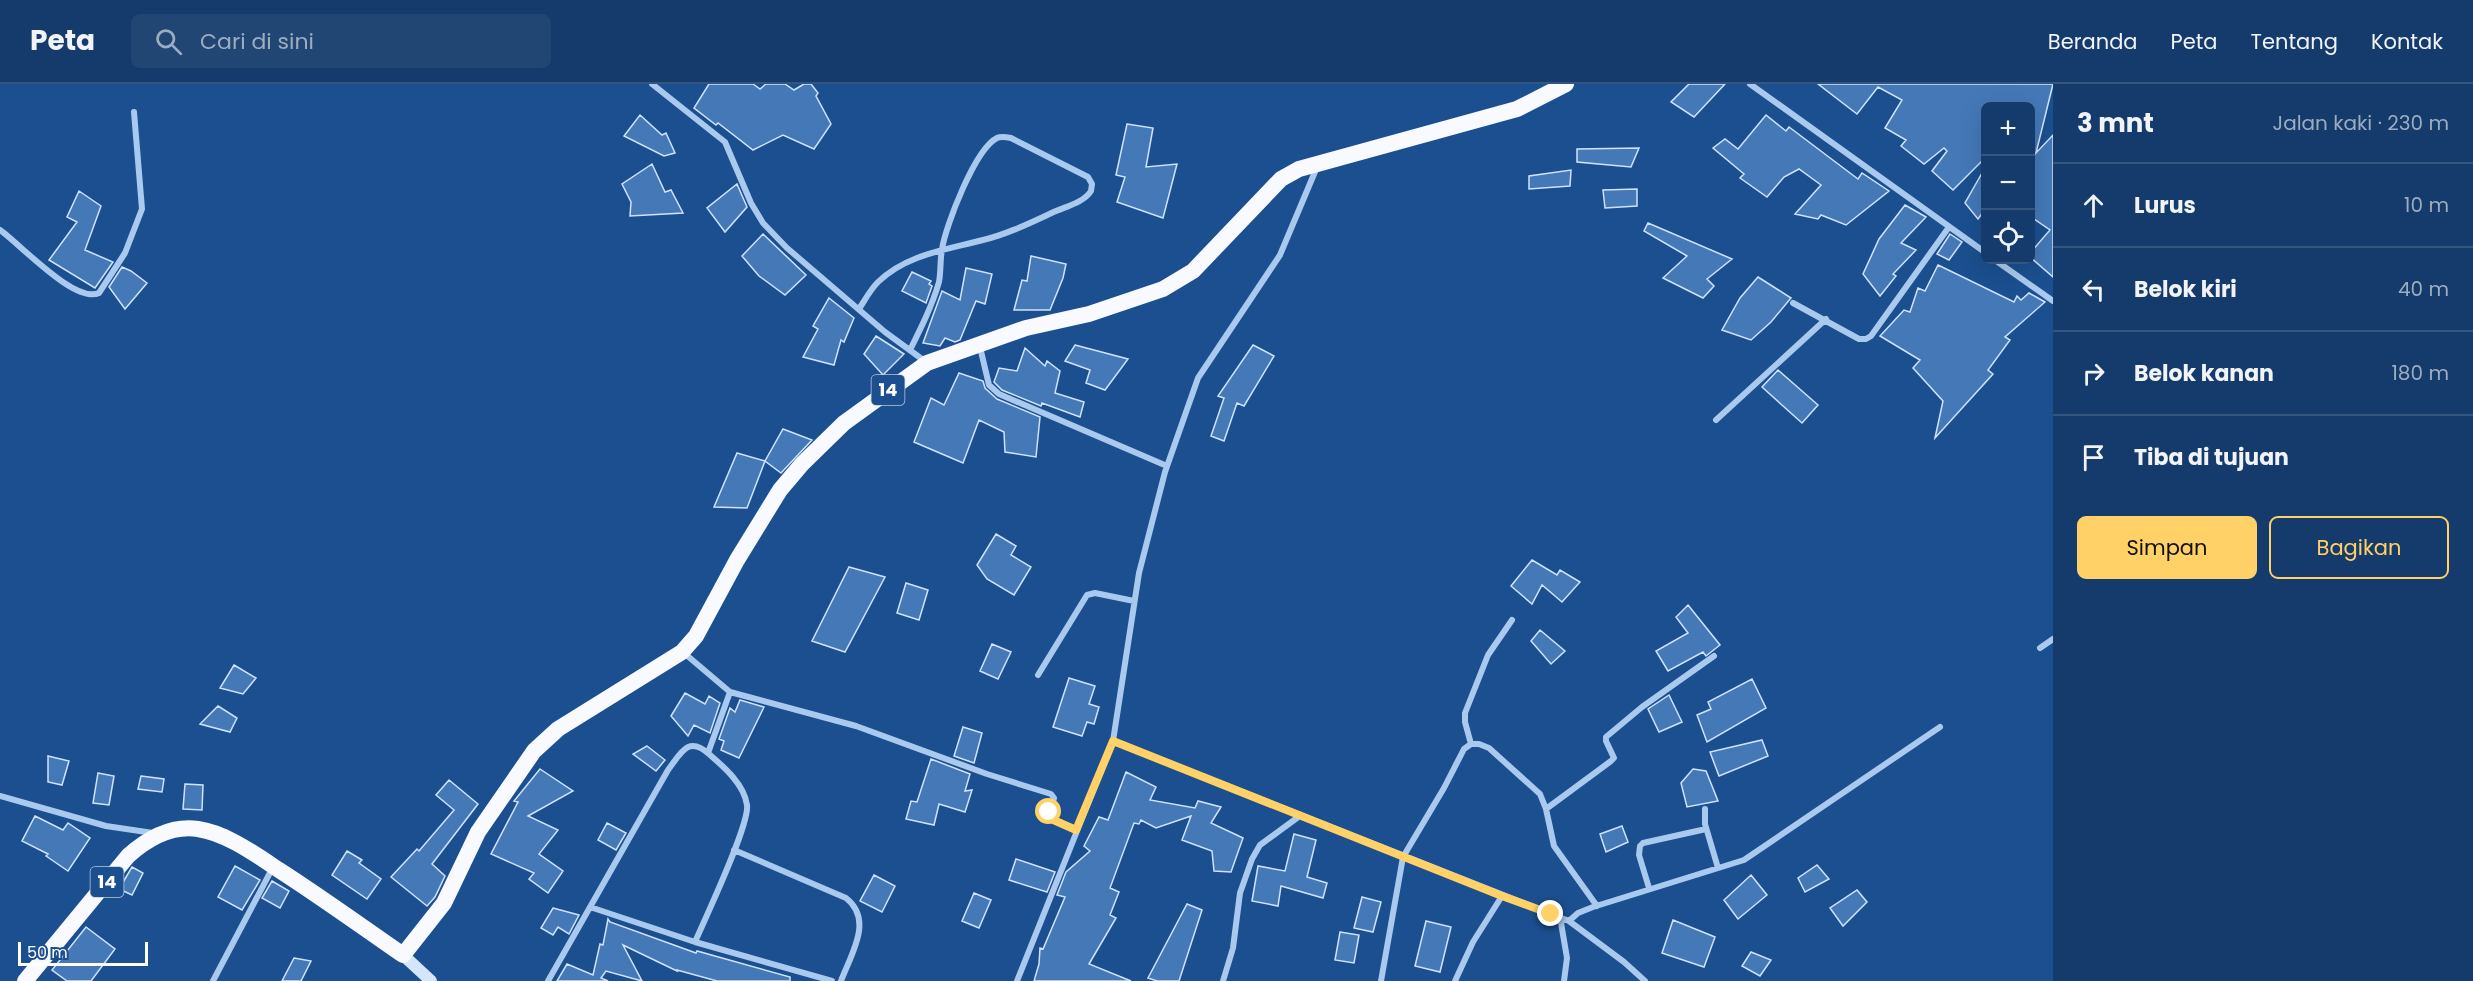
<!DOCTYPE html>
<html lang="id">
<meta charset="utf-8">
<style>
body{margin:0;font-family:Poppins,sans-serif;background:#214673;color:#f1f3f6}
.controls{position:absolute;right:18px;top:18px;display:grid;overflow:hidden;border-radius:9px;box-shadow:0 6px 24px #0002}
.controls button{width:54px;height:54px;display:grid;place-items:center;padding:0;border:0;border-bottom:2px solid #33557e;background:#143b6b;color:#f1f3f6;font:30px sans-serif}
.scale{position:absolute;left:18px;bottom:15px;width:130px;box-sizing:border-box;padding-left:6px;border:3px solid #fff;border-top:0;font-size:16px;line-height:21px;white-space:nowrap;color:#fff;-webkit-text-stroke:4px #1b4f8f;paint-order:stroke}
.stop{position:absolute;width:18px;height:18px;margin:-14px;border:4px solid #ffd166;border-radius:50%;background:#fff}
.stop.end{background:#ffd166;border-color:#fff;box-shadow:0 2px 6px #0008}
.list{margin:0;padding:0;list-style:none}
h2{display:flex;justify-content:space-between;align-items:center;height:78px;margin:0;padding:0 24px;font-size:26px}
h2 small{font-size:20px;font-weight:400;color:#9dadc1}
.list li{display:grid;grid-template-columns:39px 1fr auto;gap:18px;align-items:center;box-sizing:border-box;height:84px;padding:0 24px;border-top:2px solid #33557e}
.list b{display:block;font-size:22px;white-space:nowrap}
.list em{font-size:20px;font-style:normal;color:#9dadc1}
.actions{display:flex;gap:12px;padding:18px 24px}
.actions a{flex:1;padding:14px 0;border:2px solid #ffd166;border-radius:9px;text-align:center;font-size:21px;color:#ffd166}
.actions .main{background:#ffd166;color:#111}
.icon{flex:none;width:33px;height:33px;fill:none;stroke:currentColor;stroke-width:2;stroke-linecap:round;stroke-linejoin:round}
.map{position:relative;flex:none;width:2053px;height:897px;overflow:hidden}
header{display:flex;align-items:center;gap:36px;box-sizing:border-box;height:84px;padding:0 30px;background:#143b6b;border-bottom:2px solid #33557e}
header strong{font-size:28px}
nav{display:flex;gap:33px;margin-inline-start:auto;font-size:21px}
.search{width:420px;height:54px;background:#214673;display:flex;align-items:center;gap:15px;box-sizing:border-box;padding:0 21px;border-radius:9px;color:#9dadc1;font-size:22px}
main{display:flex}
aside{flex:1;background:#143b6b}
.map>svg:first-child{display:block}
.building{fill:#4478b7;stroke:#cfe3fa;stroke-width:1.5}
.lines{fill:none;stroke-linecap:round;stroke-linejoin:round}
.minor{stroke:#a9c9ee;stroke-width:6}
.secondary{stroke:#d6e6fa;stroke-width:12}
.trunk{stroke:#f8faff;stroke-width:16}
.route{stroke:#ffd166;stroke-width:8}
.labels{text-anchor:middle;stroke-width:6;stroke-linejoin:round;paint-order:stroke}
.shield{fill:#1b4f8f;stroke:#bbcadd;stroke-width:1.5}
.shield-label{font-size:18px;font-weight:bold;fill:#fff}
</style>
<header>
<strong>Peta</strong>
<div class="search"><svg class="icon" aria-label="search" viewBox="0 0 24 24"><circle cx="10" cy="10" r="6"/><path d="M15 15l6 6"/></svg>Cari di sini</div>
<nav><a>Beranda</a><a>Peta</a><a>Tentang</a><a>Kontak</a></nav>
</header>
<main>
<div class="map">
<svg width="2053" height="897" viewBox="0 0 2053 897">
<rect width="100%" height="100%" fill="#1b4f8f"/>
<path class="building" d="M709 0H753L760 5 766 0H785L794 6 804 0H811L818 9 816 12 831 40 814 65 783 51 753 66 718 39 716 41 694 24Z
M1689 0H1725L1694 33 1671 18Z
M1818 0H2053L2036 69 2053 51V193L2031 174V168L2050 146 2031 133V74L2034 71H2031V22H1986V73L1953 106 1932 87 1947 67 1944 64 1924 80 1901 62 1906 56 1885 44 1902 16 1878 3 1857 30Z
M640 31 662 51 666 49 675 69 664 72 624 52Z
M1766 31 1786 47 1789 43 1858 95 1862 89 1889 107 1846 141 1821 131 1818 135 1795 130 1821 101 1799 85 1784 93 1767 113 1740 94 1744 90 1713 64 1725 55 1738 65Z
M1127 40 1153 44 1146 83 1177 80 1163 134 1117 118 1125 93 1116 91Z
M1639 64 1631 83 1577 78V65Z
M652 80 665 108 671 106 683 129 630 132 631 118 622 100Z
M1986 82V124L1978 135 1965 119Z
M1571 86 1570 102 1529 105V92Z
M737 100 747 123 725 148 707 124Z
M1637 105V122L1605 124 1603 106Z
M79 107 101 122 85 166 113 178 95 204 49 176 77 138 67 133Z
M1905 121 1926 133 1901 159 1916 166 1893 190 1896 192 1880 212 1863 190 1879 155Z
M1648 139 1732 175 1707 195 1714 202 1703 214 1663 194 1687 172 1644 147Z
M763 150 806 191 785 211 759 192 742 172Z
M1950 150 1962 158 1949 176 1937 170Z
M1031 172 1066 180 1063 194 1050 226H1014L1022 196 1027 197Z
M1938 181 2014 218 2017 212 2021 216 2029 209 2045 218 2005 253 2010 256 1988 286 1993 290 1935 354 1943 317 1913 284 1920 276 1880 252 1904 226 1910 228 1918 204 1925 207Z
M122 183 131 187 147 199 125 225 109 203Z
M966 184 992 190 985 220 976 217 960 256 955 258 945 254 940 262 923 259 942 207 960 216Z
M912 188 931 197 929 200 932 202 926 219 902 207Z
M1758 193 1791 214 1771 238 1751 256 1722 246 1740 214Z
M829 214 854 234 844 258 841 256 834 281 803 273 818 245 813 242Z
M876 252 904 270 883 291 864 270Z
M1075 261 1128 275 1105 306 1086 299 1090 286 1065 277Z
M1253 261 1274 272 1244 322 1237 319 1224 357 1211 352 1224 314 1218 312Z
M1025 264 1045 282 1047 277 1060 287 1055 309 1084 318 1080 333 1042 319 1041 322 1002 306 994 298 999 284 1017 287Z
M1778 286 1818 321 1802 339 1762 303Z
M959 289 983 297 985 304 997 315 1040 333 1036 373 1005 368 1004 348 979 336 963 379 914 358 931 314 944 321Z
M783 345 812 356 781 389 765 377Z
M737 369 765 377 747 424 714 423Z
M996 450 1016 462 1011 471 1031 483 1014 511 987 495 977 481Z
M1532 476 1557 491 1560 486 1580 498 1562 518 1542 501 1532 520 1511 502Z
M849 483 885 493 845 568 812 557Z
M906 499 928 506 919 536 897 529Z
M1688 521 1720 561 1706 572 1703 568 1668 587 1656 567 1688 549 1676 533Z
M1540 546 1565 567 1551 580 1531 557Z
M992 560 1011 568 998 595 980 587Z
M234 581 256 594 243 610 220 604Z
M1069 594 1095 602 1089 620 1099 623 1094 640 1087 638 1082 652 1053 643Z
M1752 595 1766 624 1707 658 1697 631 1711 625 1708 618Z
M685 609 705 620 709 612 720 619 710 649 694 641 688 652 671 632Z
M1669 611 1682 638 1659 648 1648 625Z
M740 616 764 623 739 674 721 666 724 657 719 655 730 624 735 628Z
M218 622 237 634 230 648 200 640Z
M963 643 982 649 974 679 954 672Z
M1762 656 1768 672 1719 692 1710 668Z
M647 662 665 676 656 687 633 670Z
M48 672 69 677 62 701 48 698Z
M931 675 970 690 965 707 972 706 965 728 939 720 934 741 906 735 911 717 917 718Z
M540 685 573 707 528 732 558 746 539 770 563 787 548 809 529 795 534 789 491 770 518 718 514 717Z
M1693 685 1706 687 1718 717 1687 723 1681 699Z
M1126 688 1156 703 1150 716 1195 724 1198 717 1221 723 1211 739 1243 754 1231 788 1214 787 1212 767 1182 756 1191 732 1156 744 1141 736 1139 740 1134 739 1110 804 1119 808 1110 831 1116 834 1089 880 1131 897H1034L1039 880 1040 864 1043 865 1065 813 1057 811 1066 788 1090 767 1084 762 1099 733 1108 736Z
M98 689 114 692 109 721 93 719Z
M141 692 164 695 162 708 138 705Z
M449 696 478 720 432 780 445 792 435 813 427 822 391 793 417 765 419 767 454 726 436 711Z
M185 700 203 701 202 726 183 725Z
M35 732 63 746 68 739 90 754 68 787 46 772 48 770 22 757Z
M607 739 626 749 616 766 598 756Z
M1622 742 1628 758 1606 768 1600 750Z
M1294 750 1316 756 1307 793 1327 799 1323 814 1281 802 1278 822 1252 817 1258 782 1285 787Z
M347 767 362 776 359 779 381 795 367 815 332 791Z
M1016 775 1055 788 1047 808 1009 796Z
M1817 781 1829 795 1805 808 1798 794Z
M235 782 260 796 242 826 218 813Z
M132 783 143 789 132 811 119 805Z
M874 791 895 802 882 828 860 817Z
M1751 791 1767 811 1738 835 1724 816Z
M272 797 289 807 280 824 262 814Z
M1857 806 1867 818 1843 842 1830 824Z
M974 809 991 816 979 844 962 837Z
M1362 813 1381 818 1373 848 1354 844Z
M1187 820 1202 826 1179 897H1157L1148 894Z
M553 824 579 831 569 850 558 843 553 851 541 844Z
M608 835 610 838 696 869 697 867 790 893V897H717L677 886V887L623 861 642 897 606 887 601 894 608 897H557L567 880 593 891 600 860 603 861Z
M1673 836 1715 853 1704 883 1662 869Z
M1426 837 1451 843 1440 888 1415 882Z
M86 843 115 865 91 897H67L52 886Z
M1340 848 1359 851 1354 879 1335 876Z
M1751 868 1771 876 1760 892 1742 882Z
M294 874 311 877 301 897H282Z"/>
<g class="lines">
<path class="minor" d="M652 0 725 58 751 119 763 139 787 164 885 248 926 278
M1750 0 1986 169
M0 146C21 161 75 220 99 209L125 169 142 125 134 28
M1995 176 2053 217
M1793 219 1859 255H1866L1871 252 1949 143
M859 225C865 216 870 206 878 198 907 170 946 166 983 156 1008 150 1032 138 1056 127 1068 122 1084 118 1091 107L1092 100 1088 93 1011 54C1006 53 1001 52 997 54 975 65 946 141 942 165 940 176 941 187 939 198 932 222 921 244 910 266
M980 263 989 301 999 310 1167 382
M1716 336 1826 235
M2040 564 2053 555
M684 569 730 608 708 669
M1038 591 1087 511 1095 509 1134 517
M730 608 856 642 987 690 1051 710 1054 714 1049 734 1076 746
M1113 657 1139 489 1165 388 1198 294 1280 171 1317 83
M1471 660 1465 638V629L1488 571 1512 536
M0 712 106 742 153 749
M1546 725 1611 677 1614 674 1606 657V653L1642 623 1714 572
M1705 725V740L1718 784
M734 766 846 814C874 836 851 870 841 897
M1649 804 1639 771 1640 762 1643 759 1706 745
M590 823 695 858 832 897
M1560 833 1567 874 1564 897
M1569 837 1578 829 1593 823 1744 776 1940 643
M213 897 273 783
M548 897 668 686C681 669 688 651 709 670 724 683 744 700 747 721 750 740 705 835 695 858
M1017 897 1113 657 1569 837 1624 878 1645 897
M1223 897 1233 864 1240 809 1252 775 1260 761 1301 731
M1381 897 1403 773 1444 704 1464 665 1471 660H1479L1489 664 1540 710 1546 725 1554 762 1597 822
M1455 897 1473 858 1502 812"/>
<path class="secondary" d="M403 871 431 897"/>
<path class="trunk" d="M25 897 128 772C147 755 171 741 198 745 226 749 255 770 279 786 321 813 361 842 403 871L444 819 478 748 534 667 558 645 682 568 696 552 737 476 780 406 802 380 844 339 927 279 1026 244 1089 230 1163 205 1193 187 1281 95 1299 85 1517 25 1566 0"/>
</g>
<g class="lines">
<path class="route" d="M1049 728V734L1076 746 1113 657 1502 812 1551 830"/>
</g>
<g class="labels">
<g class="shield">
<rect x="871.5" y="291" width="33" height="30" rx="4.5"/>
<rect x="90.5" y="783" width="33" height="30" rx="4.5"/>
</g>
<g class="shield-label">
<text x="888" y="312">14</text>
<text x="107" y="804">14</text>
</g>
</g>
</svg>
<div class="controls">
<button>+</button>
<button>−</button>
<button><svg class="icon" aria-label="locate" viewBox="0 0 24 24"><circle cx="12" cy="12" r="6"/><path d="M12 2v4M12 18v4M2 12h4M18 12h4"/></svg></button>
</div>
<div class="scale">50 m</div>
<div class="stop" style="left:1049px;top:728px"></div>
<div class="stop end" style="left:1551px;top:830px"></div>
</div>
<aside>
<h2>3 mnt<small>Jalan kaki · 230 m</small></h2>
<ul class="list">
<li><svg class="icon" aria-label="ahead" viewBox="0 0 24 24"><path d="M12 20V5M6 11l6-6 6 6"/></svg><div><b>Lurus</b></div><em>10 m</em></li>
<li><svg class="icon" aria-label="left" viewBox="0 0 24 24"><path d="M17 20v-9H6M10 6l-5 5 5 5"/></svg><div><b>Belok kiri</b></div><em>40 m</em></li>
<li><svg class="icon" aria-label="right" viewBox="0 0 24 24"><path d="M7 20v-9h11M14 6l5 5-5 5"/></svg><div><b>Belok kanan</b></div><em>180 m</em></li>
<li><svg class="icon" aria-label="arrive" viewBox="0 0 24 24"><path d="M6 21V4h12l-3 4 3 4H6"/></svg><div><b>Tiba di tujuan</b></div></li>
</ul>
<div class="actions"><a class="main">Simpan</a><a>Bagikan</a></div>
</aside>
</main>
